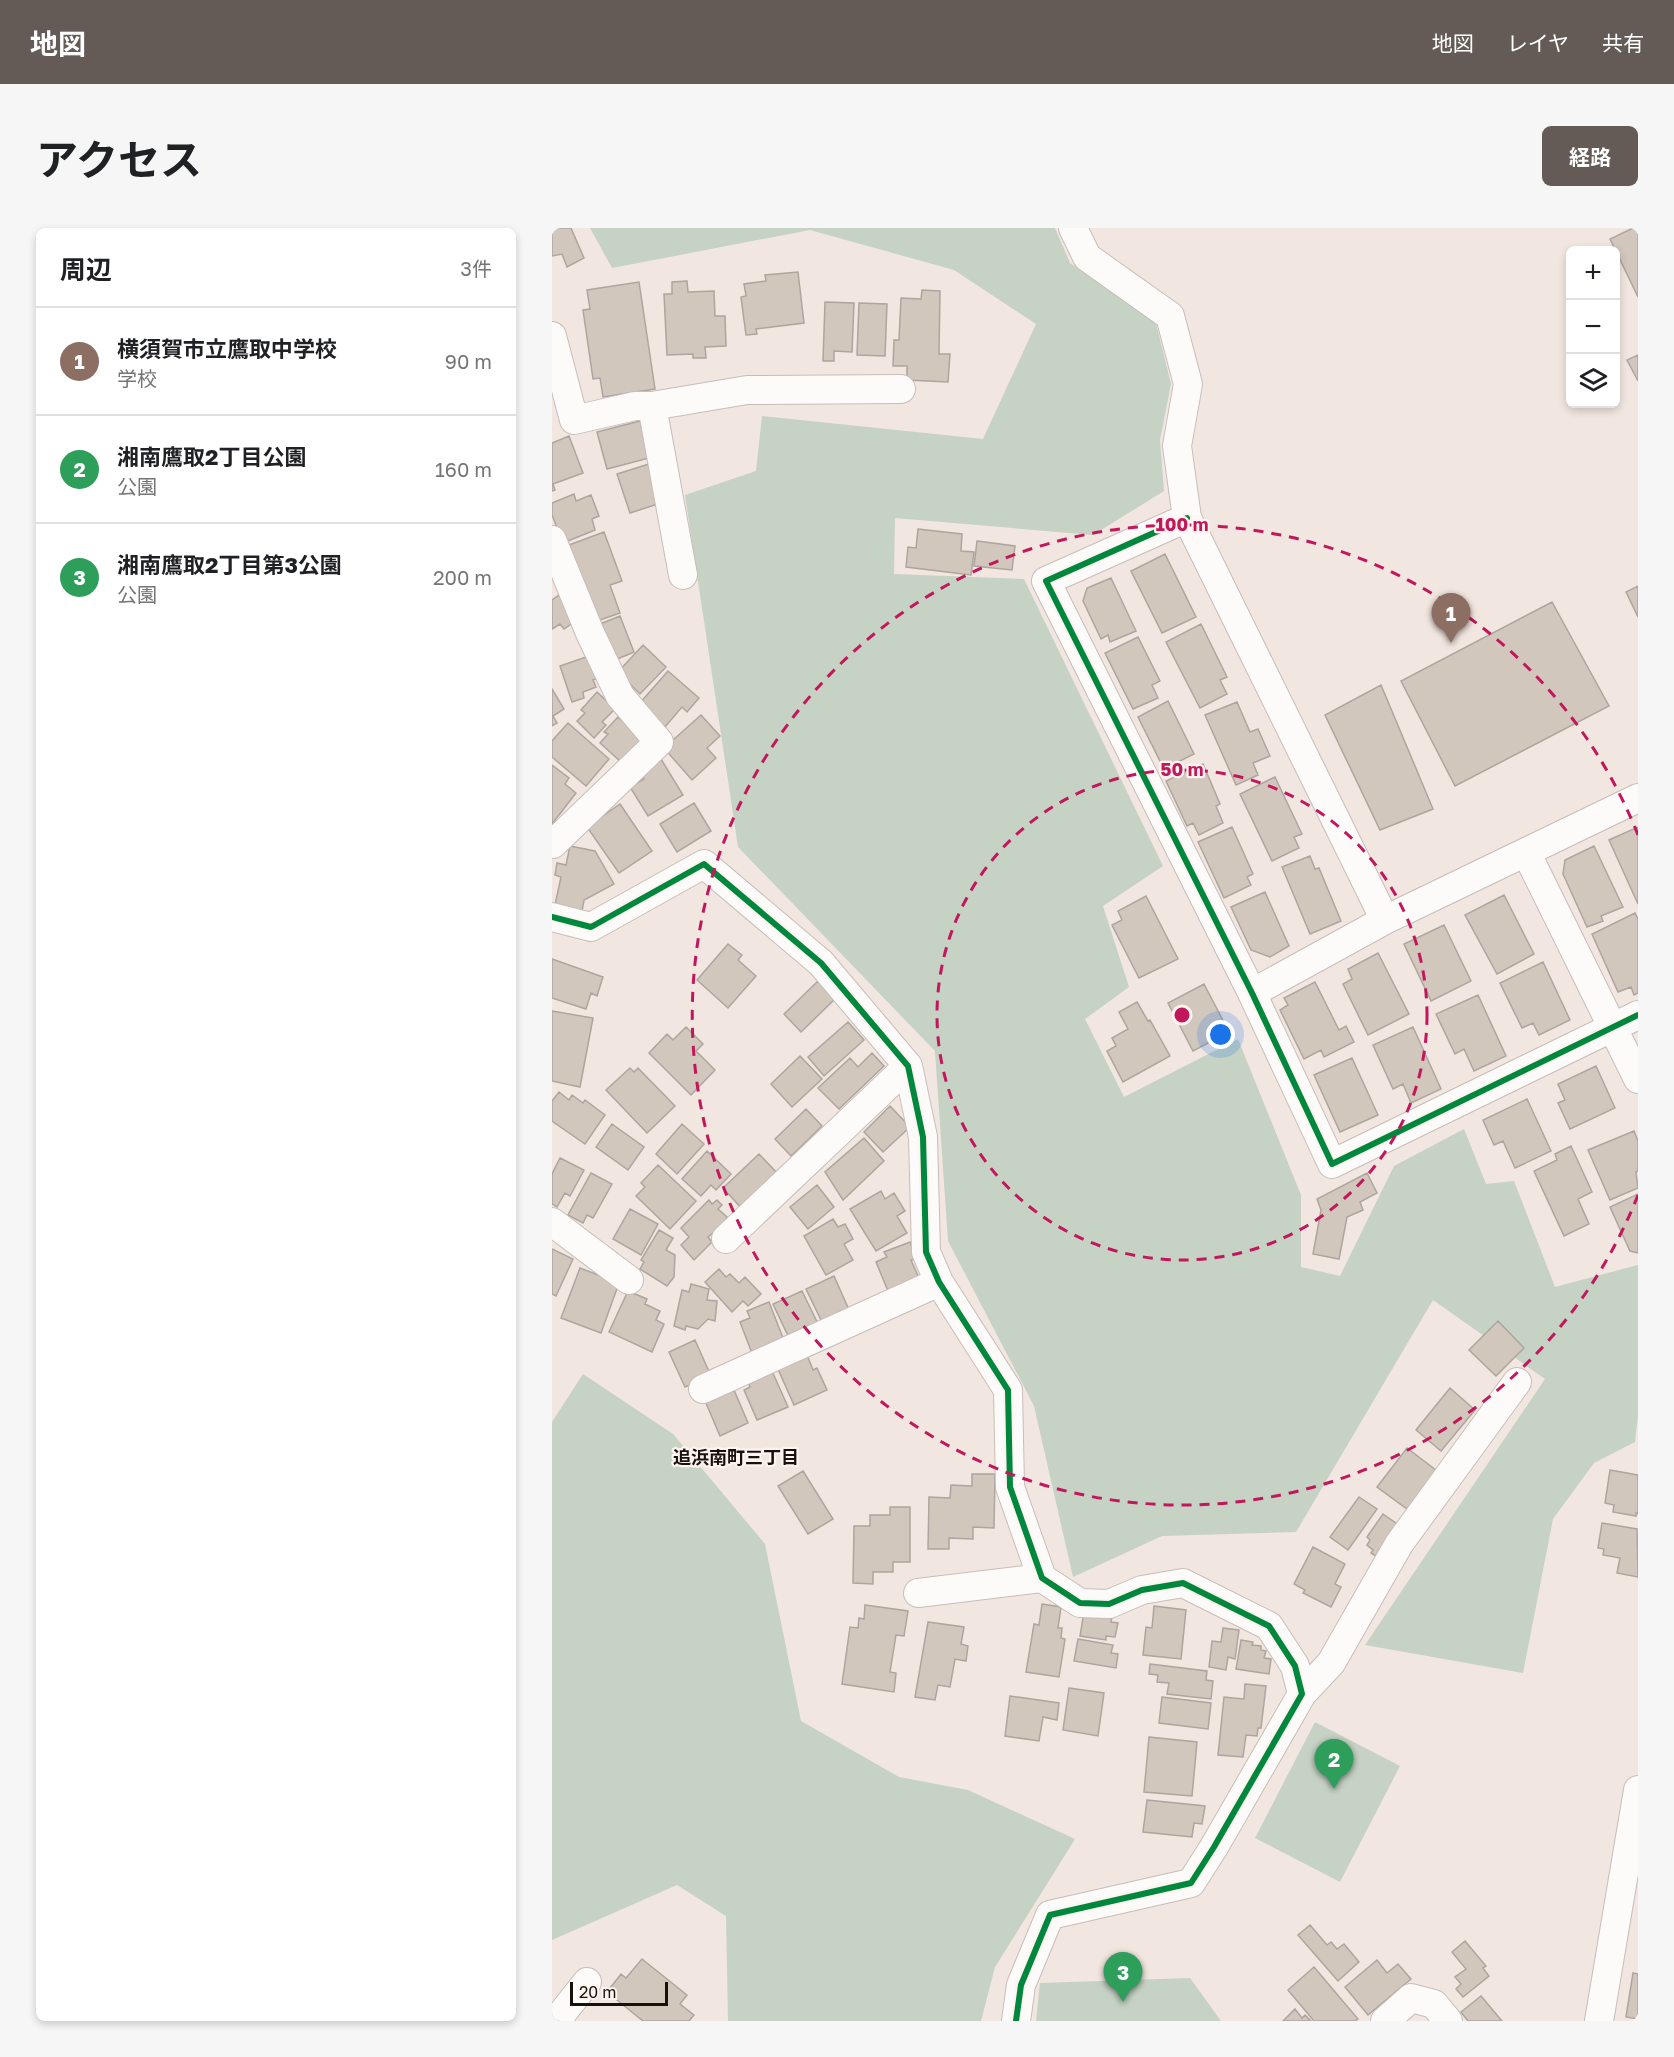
<!DOCTYPE html>
<html lang="ja">
<meta charset="utf-8">
<style>
body{margin:0;font-family:"Golos Text","Noto Sans JP",sans-serif;background:#f6f6f6;color:#202124}
.controls{position:absolute;right:18px;top:18px;display:grid;overflow:hidden;border-radius:9px;box-shadow:0 3px 9px #0003}
.controls button{width:54px;height:54px;display:grid;place-items:center;padding:0;border:0;border-bottom:2px solid #e0e0e0;background:#fff;color:#202124;font:30px sans-serif}
.scale{position:absolute;left:18px;bottom:15px;width:98px;box-sizing:border-box;padding-left:6px;border:3px solid #18100d;border-top:0;font-size:16px;line-height:21px;white-space:nowrap;color:#18100d;-webkit-text-stroke:4px #fdf3ef;paint-order:stroke}
.you{position:absolute;left:669px;top:807px;width:21px;height:21px;margin:-15px;border:4px solid #fff;border-radius:50%;background:#1a73e8;box-shadow:0 0 0 9px #1a73e833}
.badge{display:grid;place-items:center;width:39px;height:39px;border-radius:50%;background:#645b57;color:#fff;font-size:20px;font-weight:700}
.pin{position:absolute;translate:-50% -50px;filter:drop-shadow(0 2px 3px #0008)}
.pin::after{content:'';position:absolute;top:32px;width:21px;height:18px;background:inherit;clip-path:polygon(0 0,100% 0,50% 100%)}
.list{margin:0;padding:0;list-style:none}
h2{display:flex;justify-content:space-between;align-items:center;height:78px;margin:0;padding:0 24px;font-size:26px}
h2 small{font-size:20px;font-weight:400;color:#757577}
.list li{display:grid;grid-template-columns:39px 1fr auto;gap:18px;align-items:center;box-sizing:border-box;height:108px;padding:0 24px;border-top:2px solid #e0e0e0}
.list b{display:block;font-size:22px;white-space:nowrap}
.list p{margin:0;font-size:20px;white-space:nowrap;color:#757577}
.list em{font-size:20px;font-style:normal;color:#757577}
.icon{flex:none;width:33px;height:33px;fill:none;stroke:currentColor;stroke-width:2;stroke-linecap:round;stroke-linejoin:round}
.map{position:relative;flex:none;width:1086px;height:1793px;overflow:hidden;border-radius:9px}
header{display:flex;align-items:center;gap:36px;box-sizing:border-box;height:84px;padding:0 30px;background:#645b57;color:#fff}
header strong{font-size:28px}
nav{display:flex;gap:33px;margin-inline-start:auto;font-size:21px}
.intro{display:flex;align-items:center;justify-content:space-between;box-sizing:border-box;height:144px;padding:0 36px}
h1{margin:0;font-size:42px}
.button{padding:15px 27px;border-radius:9px;background:#645b57;color:#fff;font-size:21px;font-weight:700}
main{display:flex;gap:36px;padding:0 36px}
aside{flex:1;background:#fff;border-radius:9px;box-shadow:0 3px 9px #0003}
.map>svg:first-child{display:block}
.green{fill:#c5d2c4}
.building{fill:#d2c7bc;stroke:#ada59f;stroke-width:1.5}
.lines{fill:none;stroke-linecap:round;stroke-linejoin:round}
.minor-casing{stroke:#c7bdb9;stroke-width:30}
.minor{stroke:#fdfbfa;stroke-width:28}
.cycleway-casing{stroke:#fdf3ef;stroke-width:10}
.cycleway{stroke:#00873e;stroke-width:6}
.ring{fill:none;stroke:#c2185b;stroke-width:3;stroke-dasharray:10 8}
.labels{text-anchor:middle;stroke-width:4.5;stroke-linejoin:round;paint-order:stroke}
.neighbourhood-label{font-size:18px;font-weight:bold;fill:#18100d;stroke:#fdf3ef}
.centre{fill:#c2185b;stroke:#fdf3ef;stroke-width:3}
.ring-label{font-size:18px;text-anchor:middle;font-weight:bold;fill:#c2185b;stroke:#fdf3ef;stroke-width:4.5;stroke-linejoin:round;paint-order:stroke}
</style>
<header>
<strong>地図</strong>
<nav><a>地図</a><a>レイヤ</a><a>共有</a></nav>
</header>
<div class="intro"><h1>アクセス</h1><a class="button">経路</a></div>
<main>
<aside>
<h2>周辺<small>3件</small></h2>
<ul class="list">
<li><span class="badge" style="background:#8d6e63">1</span><div><b>横須賀市立鷹取中学校</b><p>学校</p></div><em>90 m</em></li>
<li><span class="badge" style="background:#2e9e5b">2</span><div><b>湘南鷹取2丁目公園</b><p>公園</p></div><em>160 m</em></li>
<li><span class="badge" style="background:#2e9e5b">3</span><div><b>湘南鷹取2丁目第3公園</b><p>公園</p></div><em>200 m</em></li>
</ul>
</aside>
<div class="map">
<svg width="1086" height="1793" viewBox="0 0 1086 1793">
<rect width="100%" height="100%" fill="#f2e6e0"/>
<path class="green" d="M38 0H503L518 35 604 95 619 156 608 212 612 263 541 307 343 290 342 346 472 351 611 638 551 678 577 759 533 791 572 869 686 811 749 967V1039L788 1048 842 938 912 901 934 956 962 953 1003 1059 1086 1037V1187L1083 1214 1042 1235 1001 1291 971 1445 813 1417 993 1151 881 1072 744 1304 610 1308 521 1349 482 1178 396 1013 383 823 186 619 133 267 204 243 210 188 431 211 484 96 402 42 258 2 60 40Z
M31 1146 121 1206 213 1316 249 1493 347 1549 416 1562 523 1611 443 1739 429 1793H176L174 1688 125 1657 0 1712V1194Z
M763 1494 848 1538 788 1654 703 1610Z
M638 1750 669 1793H484L488 1755Z"/>
<path class="building" d="M0 0H19L32 30 15 39 10 26 0 28Z
M1081 0H1086V69L1058 11Z
M246 44 252 95 204 101 205 106 194 107 189 69 194 68 192 56 214 53 213 47Z
M135 53 136 64 162 63 163 88H173L174 118 153 119 154 130H141V126L115 127 112 66H120V54Z
M87 54 103 161 51 169 48 150 41 151 31 82 38 81 35 62Z
M370 62 388 63 387 126H398L396 154 355 152V138H341L342 112H347L349 70 369 71Z
M273 74 302 75 300 124 282 123V133H271Z
M307 75 335 76 333 128 305 127Z
M1086 127V153L1075 132Z
M88 193 97 230 55 241 45 204Z
M17 208 31 245 1 256 3 262 0 263V215Z
M97 236 109 275 78 285 65 246Z
M22 266 24 273 39 267 47 288 40 291 43 302 11 315 0 287V275Z
M366 301 410 306 409 323 422 324 419 347 354 339 356 319 364 320Z
M52 304 70 353 58 357 68 385 45 393 17 317Z
M425 313 463 318 460 342 422 338Z
M613 326 644 389 610 405 579 343Z
M559 350 584 403 558 414 556 407 549 411 531 373 535 360Z
M1086 358V389L1074 364Z
M7 367 25 392 12 401 8 396 0 401V372Z
M1000 374 1057 478 903 558 849 453Z
M68 388 82 424 63 432 48 396Z
M649 396 675 449 668 452 675 466 648 480 614 414Z
M586 409 608 453 600 457 606 470 581 481 553 425Z
M91 417 114 439 88 466 66 444Z
M40 427 47 450 41 452 44 459 31 464 32 470 20 474 8 438Z
M116 443 147 470 135 484 130 479 113 499 87 476Z
M829 457 881 581 828 602 773 487Z
M0 461 12 481 1 488 5 495 0 498Z
M45 464 63 481 50 494 54 497 42 510 25 493 33 485 29 482Z
M616 473 642 526 612 541 586 489Z
M685 474 698 504 706 501 718 528 701 535 706 547 684 557 653 487Z
M149 487 168 508 155 520 164 530 140 552 112 520Z
M66 489 91 512 69 534 48 515 56 506 52 504Z
M16 495 57 531 34 558 0 529V513Z
M109 531 131 567 96 588 78 559 92 551 88 544Z
M651 536 668 576 664 578 671 595 647 607 641 595 635 598 614 553Z
M0 537 17 550 13 556 24 565 0 596Z
M723 549 750 606 742 609 747 620 720 633 688 566Z
M142 575 159 603 125 624 108 596Z
M68 576 100 623 67 645 35 599Z
M680 599 701 646 695 649 699 657 672 670 646 614Z
M1086 599V676L1057 612Z
M18 618 43 623 62 656 32 672 30 683 3 677 9 649 3 647 5 635 14 637Z
M1042 618 1071 679 1049 688 1051 693 1035 699 1011 646 1013 632Z
M758 628 763 641 767 640 789 693 758 706 730 639Z
M713 664 737 718 718 729 699 722 679 679Z
M952 667 982 726 945 746 913 687Z
M594 668 626 731 587 750 560 697 570 692 566 683Z
M1083 685 1086 691V765L1082 767 1079 759 1066 764 1040 706Z
M892 697 919 753 879 773 852 716Z
M176 716 190 727 186 732 204 748 176 780 145 752Z
M826 725 857 786 816 807 791 756 800 751 796 741Z
M0 731 51 749 45 768 39 765 34 781 0 770Z
M991 734 1018 792 987 807 981 795 970 800 948 755Z
M266 753 283 771 249 804 232 786Z
M763 754 787 802 794 798 802 814 772 829 769 822 752 831 728 782 736 777 732 770Z
M652 756 677 804 641 823 616 775Z
M926 767 954 828 922 843 912 821 903 826 884 786Z
M585 774 596 793 598 792 618 828 571 854 555 823 564 818 560 810 576 801 567 784Z
M0 783 41 790 28 859 0 853Z
M296 794 312 812 272 848 256 829Z
M134 799 151 816 144 823 163 842 139 867 97 825 115 806 121 812Z
M861 799 889 861 859 875 851 856 841 861 821 817Z
M320 825 332 838 287 881 266 860 298 830 306 839Z
M248 828 270 851 240 879 219 856Z
M800 830 826 887 788 904 762 847Z
M1044 838 1063 880 1018 901 1006 875 1013 872 1006 856Z
M78 840 82 844 86 840 123 878 95 905 54 862Z
M7 864 17 872 20 867 31 875 33 872 53 887 33 916 0 893V873Z
M975 871 999 923 963 940 951 913 942 917 931 892Z
M338 878 358 899 331 924 312 904Z
M254 881 270 898 239 928 223 911Z
M60 896 92 919 76 942 44 919Z
M130 896 152 916 125 946 104 926Z
M1082 903 1086 913V943L1084 944 1086 960 1058 972 1036 922Z
M312 910 332 933 291 972 273 944Z
M1019 918 1040 964 1026 971 1037 996 1012 1008 982 943 1005 932 1003 926Z
M155 923 179 946 164 962 159 957 149 968 130 951Z
M207 926 227 947 191 982 171 960Z
M8 930 32 942 18 968 13 965 5 979 0 976V946Z
M106 937 144 973 118 1001 84 968 93 959 89 955Z
M39 945 60 956 41 990 35 987 31 995 16 987Z
M815 945 825 965 808 974 811 982 795 989 787 1031 761 1026 769 982 765 971Z
M265 957 282 979 256 1001 238 979Z
M329 963 333 971 342 965 353 983 345 988 355 1005 324 1023 298 981Z
M1086 966V1025L1078 1023 1058 979Z
M157 972 160 976 165 972 170 977 166 981 175 989 172 996 156 1009 160 1014 142 1032 129 1017 137 1009 129 1000Z
M78 981 106 996 89 1027 61 1011Z
M281 991 286 999 293 996 301 1011 292 1016 301 1032 274 1047 252 1008Z
M107 1002 121 1010 114 1022 123 1027 122 1049 115 1058 88 1041 92 1034 89 1032Z
M358 1014 364 1031 359 1032 367 1050 336 1063 324 1034 335 1029 332 1024Z
M0 1021 21 1031 4 1068 0 1066Z
M28 1040 67 1055 49 1105 9 1090Z
M167 1041 174 1049 178 1046 187 1055 193 1049 209 1066 196 1078 191 1073 180 1084 153 1054Z
M282 1048 298 1084 271 1096 254 1061Z
M139 1056 157 1061 155 1072 165 1073 163 1093 156 1091 146 1101 134 1098 133 1102 122 1098 130 1062 137 1064Z
M76 1063 95 1071 93 1076 108 1083 104 1092 112 1096 100 1124 57 1104Z
M250 1063 267 1098 238 1112 221 1076Z
M217 1074 233 1115 201 1128 188 1094 198 1090 195 1083Z
M946 1093 972 1120 944 1148 917 1122Z
M143 1112 159 1148 133 1159 117 1124Z
M255 1127 261 1142 265 1140 275 1162 242 1177 226 1141Z
M220 1143 236 1179 205 1192 192 1162 198 1159 196 1153Z
M898 1160 923 1182 889 1223 864 1202Z
M182 1162 196 1195 168 1208 154 1175Z
M855 1220 885 1243 855 1281 825 1259Z
M1058 1242 1086 1247V1286L1084 1285V1288L1061 1284 1062 1277 1053 1275Z
M251 1243 281 1291 256 1306 226 1258Z
M420 1246H443L442 1300 421 1299V1311L397 1310V1321H376L377 1269 398 1270 399 1257 420 1258Z
M807 1269 825 1281 796 1322 778 1309Z
M338 1279H358V1334H341V1344H321V1356L301 1355 302 1298H318V1287H338Z
M831 1286 851 1300 830 1332 819 1325 821 1322 815 1317 818 1312 815 1309Z
M1050 1295 1085 1301 1086 1349 1065 1345 1068 1330 1051 1327 1052 1321 1046 1320Z
M761 1319 793 1336 783 1356 789 1359 779 1379 751 1365 753 1362 742 1356Z
M490 1376 509 1379 506 1400H510L509 1410 513 1411 507 1449 474 1444 482 1396 487 1397Z
M313 1377 356 1383 352 1408 344 1407 338 1444 344 1445 342 1464 290 1456 298 1399 306 1400 307 1390 312 1391Z
M602 1378 634 1382 629 1431 591 1427 594 1399 600 1400Z
M532 1384 560 1388 559 1394 566 1395 563 1409 554 1408V1412L528 1408Z
M376 1394 412 1399 409 1416 416 1418 414 1433 403 1431 398 1459 386 1457 383 1472 363 1469Z
M671 1400 687 1402 683 1431 676 1429 674 1442 657 1439 660 1413 669 1414Z
M526 1411 561 1417 559 1425 566 1426 564 1440 522 1433Z
M689 1412 701 1414 700 1417 709 1418V1422L714 1423 712 1430 719 1431 717 1446 684 1441Z
M598 1436 655 1443 654 1452 661 1453 659 1471 615 1466 617 1455 605 1454 606 1447 597 1446Z
M693 1456 714 1458 709 1500H706L705 1508 694 1507 691 1529 666 1527 672 1469 692 1471Z
M517 1460 552 1465 546 1508 511 1502Z
M458 1468 507 1475 505 1492 491 1489 487 1513 453 1508Z
M610 1469 659 1475 656 1501 607 1495Z
M597 1509 645 1514 640 1568 592 1564Z
M595 1572 653 1578 650 1596 642 1595 640 1609 591 1604Z
M758 1697 775 1717 779 1714 785 1721 792 1716 807 1734 786 1753 746 1707Z
M913 1713 934 1738 931 1740 937 1748 911 1769 904 1761 909 1756 903 1749 914 1741 900 1724Z
M90 1731 135 1767 128 1776 142 1787 137 1793H91L55 1764 69 1746 74 1750Z
M825 1732 835 1745 846 1736 859 1751 816 1787 793 1759Z
M762 1739 806 1791 803 1793H762L736 1762Z
M1081 1745 1086 1746V1791L1074 1789Z
M929 1768 950 1793H916L909 1784Z
M743 1781 750 1790 753 1787 759 1793H731Z"/>
<g class="lines">
<defs>
<path id="minor" d="M521 0 535 29 618 88 636 156 625 218 635 290 833 692
M0 108 22 192 83 178H100L195 162 349 161
M100 178 131 347
M635 290 494 353 700 765 780 936 1086 787
M0 312 38 405 68 468 107 514 1 616
M974 624 1086 851
M0 689 39 699 152 636 269 735 356 838 371 909 374 1024 387 1054 456 1162 458 1259 490 1350 528 1375 557 1376 590 1362 631 1355 717 1398 743 1438 750 1466 662 1619 639 1655 498 1687 469 1757 464 1793
M700 765 833 692 1086 570
M0 994 77 1052
M174 1011 356 838
M151 1161 387 1054
M366 1365 490 1350
M750 1466 779 1435 847 1316 965 1154
M4 1793 35 1754
M833 1793 859 1770 882 1776 896 1793
M1047 1793 1086 1562"/>
</defs>
<use href="#minor" class="minor-casing"/>
<use href="#minor" class="minor"/>
<defs>
<path id="cycleway" d="M635 290 494 353 700 765 780 936 1086 787
M0 689 39 699 152 636 269 735 356 838 371 909 374 1024 387 1054 456 1162 458 1259 490 1350 528 1375 557 1376 590 1362 631 1355 717 1398 743 1438 750 1466 662 1619 639 1655 498 1687 469 1757 464 1793"/>
</defs>
<use href="#cycleway" class="cycleway-casing"/>
<use href="#cycleway" class="cycleway"/>
</g>
<g class="ring">
<circle cx="630" cy="787" r="245"/>
<path d="M1086 967A490 490 0 1 1 1086 607"/>
</g>
<g class="labels">
<g class="neighbourhood-label">
<text x="184" y="1236">追浜南町三丁目</text>
</g>
</g>
<circle cx="630" cy="787" r="9" class="centre"/>
<g class="ring-label">
<text x="630" y="303">100 m</text>
<text x="630" y="548">50 m</text>
</g>
</svg>
<div class="controls">
<button>+</button>
<button>−</button>
<button><svg class="icon" aria-label="layers" viewBox="0 0 24 24"><path d="M12 4l9 5-9 5-9-5zM3 14l9 5 9-5"/></svg></button>
</div>
<div class="scale">20 m</div>
<div class="you"></div>
<div class="pin badge" style="left:899px;top:415px;background:#8d6e63">1</div>
<div class="pin badge" style="left:782px;top:1561px;background:#2e9e5b">2</div>
<div class="pin badge" style="left:571px;top:1774px;background:#2e9e5b">3</div>
</div>
</main>
